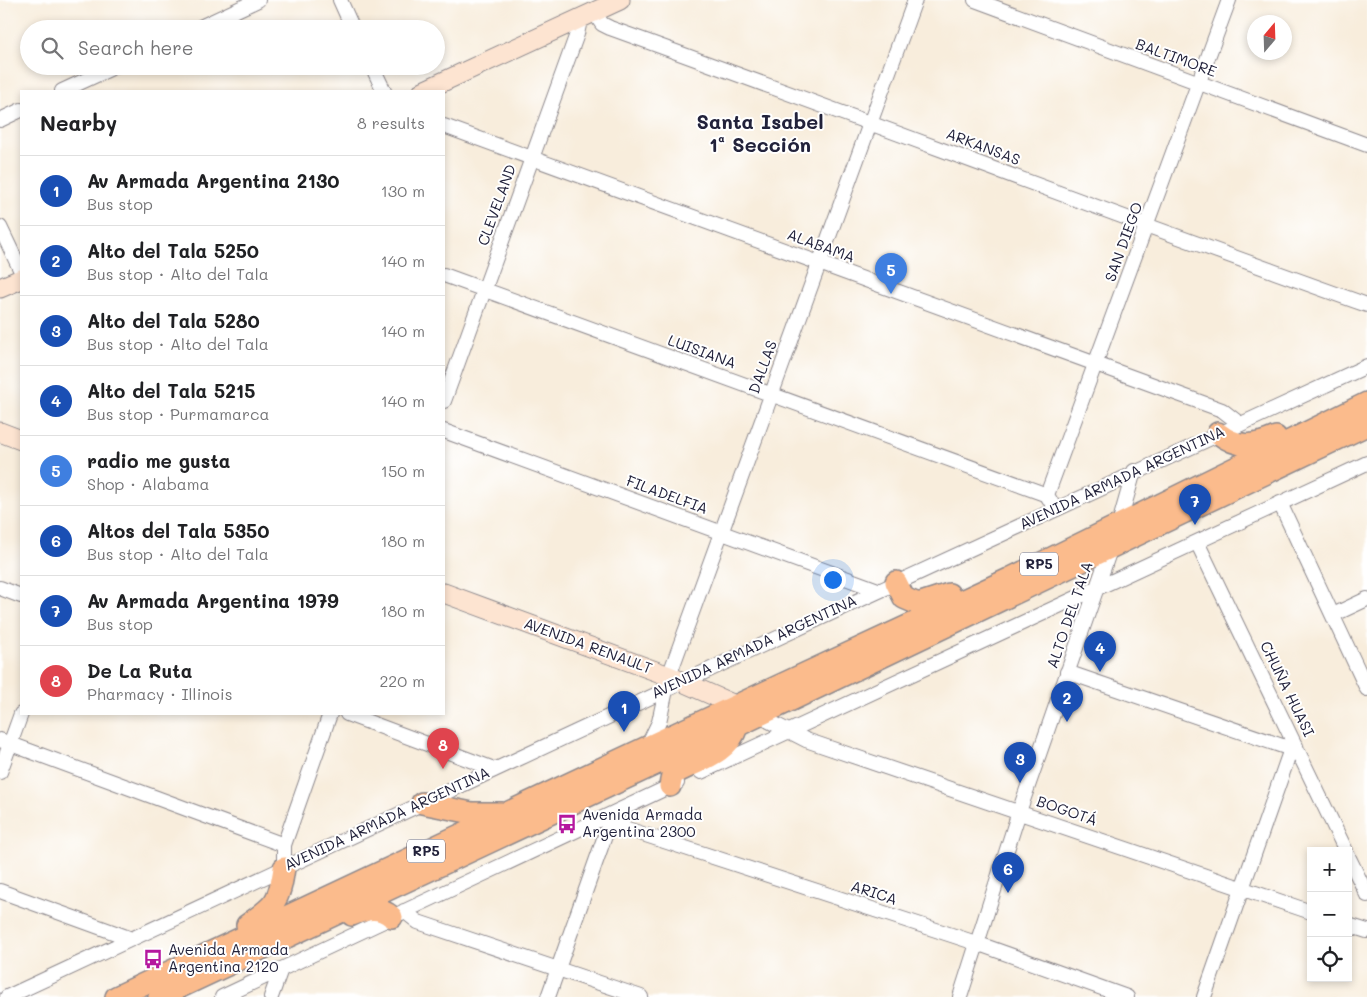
<!DOCTYPE html>
<meta charset="utf-8">
<style>
body{margin:0;font-family:Mali,sans-serif;background:#f2f2f2;color:#202124}
.controls{position:absolute;right:15px;bottom:15px;display:grid;overflow:hidden;border-radius:0px;box-shadow:0 2px 8px #0003}
.controls button{width:45px;height:45px;display:grid;place-items:center;padding:0;border:0;border-bottom:1px solid #e0e0e0;background:#fff;color:#202124;font:25px sans-serif}
.compass{position:absolute;left:1247px;top:15px;width:45px;height:45px;border-radius:50%;background:#fff;box-shadow:0 2px 8px #0003;rotate:19deg}
.you{position:absolute;left:832px;top:579px;width:18px;height:18px;margin:-12px;border:4px solid #fff;border-radius:50%;background:#1a73e8;box-shadow:0 0 0 8px #1a73e833}
.badge{display:grid;place-items:center;width:32px;height:32px;border-radius:50%;background:#0b8043;color:#fff;font-size:16px;font-weight:700}
.pin{position:absolute;translate:-50% -41px;filter:drop-shadow(0 1px 2px #0008)}
.pin::after{content:'';position:absolute;top:26px;width:18px;height:15px;background:inherit;clip-path:polygon(0 0,100% 0,50% 100%)}
.list{margin:0;padding:0;list-style:none}
h2{display:flex;justify-content:space-between;align-items:center;height:65px;margin:0;padding:0 20px;font-size:21px}
h2 small{font-size:16px;font-weight:400;color:#757577}
.list li{display:grid;grid-template-columns:32px 1fr auto;gap:15px;align-items:center;box-sizing:border-box;height:70px;padding:0 20px;border-top:1px solid #e0e0e0}
.list b{display:block;font-size:19px;white-space:nowrap}
.list p{margin:0;font-size:16px;white-space:nowrap;color:#757577}
.list em{font-size:16px;font-style:normal;color:#757577}
.icon{flex:none;width:28px;height:28px;fill:none;stroke:currentColor;stroke-width:2;stroke-linecap:round;stroke-linejoin:round}
.map{position:relative;flex:none;width:1367px;height:997px;overflow:hidden}
.search{position:absolute;background:#fff;box-shadow:0 2px 8px #0003;left:20px;top:20px;width:425px;height:55px;display:flex;align-items:center;gap:12px;box-sizing:border-box;padding:0 18px;border-radius:28px;color:#757577;font-size:19px}
.panel{position:absolute;background:#fff;box-shadow:0 2px 8px #0003;left:20px;top:90px;width:425px;height:625px;border-radius:0px}
.map>svg:first-child{display:block}
.lines{fill:none;stroke-linecap:round;stroke-linejoin:round}
.street-casing{stroke:#8d888c;stroke-width:16}
.secondary-casing{stroke:#8d888c;stroke-width:21}
.primary-casing{stroke:#8d888c;stroke-width:24}
.street{stroke:#fff;stroke-width:14}
.secondary{stroke:#fde4d1;stroke-width:19}
.primary{stroke:#fbbb8c;stroke-width:21}
.labels{text-anchor:middle;stroke-width:4;stroke-linejoin:round;paint-order:stroke}
.shield{fill:#fff;stroke:#646476;stroke-width:1}
.shield-label{font-size:14px;font-weight:bold;fill:#22223b}
.street-label{font-size:15px;fill:#22223b;stroke:#fff}
.poi-label{font-size:15px;fill:#22223b;stroke:#fff;text-anchor:start}
.district-label{font-size:20px;font-weight:bold;fill:#22223b;stroke:#fff}
</style>
<div class="map">
<svg width="1367" height="997" viewBox="0 0 1367 997">
<rect width="100%" height="100%" fill="#fff"/>
<filter id="ink" filterUnits="userSpaceOnUse"><feTurbulence type="fractalNoise" baseFrequency=".02" numOctaves="2"/><feDisplacementMap in="SourceGraphic" scale="10" xChannelSelector="R" yChannelSelector="G"/><feConvolveMatrix kernelMatrix="1 2 1 2 8 2 1 2 1" color-interpolation-filters="sRGB"/></filter>
<filter id="wash" filterUnits="userSpaceOnUse"><feTurbulence type="fractalNoise" baseFrequency=".0096" numOctaves="4" result="noise"/><feDisplacementMap in="SourceGraphic" scale="20" xChannelSelector="R" yChannelSelector="G"/><feGaussianBlur stdDeviation="1.12" result="paint"/><feColorMatrix in="noise" values="0 0 0 0 0 0 0 0 0 0 0 0 0 0 0 0 0 1.4 0 .05"/><feComposite in="paint" operator="in"/></filter>
<g filter="url(#wash)">
<rect width="100%" height="100%" fill="#f8eddc"/>
</g>
<g filter="url(#ink)">
<g class="lines">
<defs>
<path id="street" d="M340 0 353 29
M975 0 1367 145
M594 12 602 24 610 28C862 119 1114 215 1367 305
M196 29 258 0
M372 66 384 91
M62 91 116 66
M0 120 21 110
M444 126 1222 410 1240 424
M0 227 21 271
M444 275 1047 495 1055 509
M444 401 577 34 579 25 577 20
M444 431 878 590
M1047 495 1229 0
M1280 503 1367 689
M1197 542 1346 851
M0 588 21 596
M1333 615 1367 599
M1067 672 1291 749
M347 714 494 769
M759 716 806 740 1311 912
M0 740 284 845
M647 747 659 722 669 676 915 0
M0 772 21 714
M701 772 1367 463
M609 823 979 944 1127 997
M1348 856 1367 895
M284 868V845L330 714
M0 891 132 939
M404 911 418 922 641 997
M1348 925 1367 931
M7 997C461 787 912 573 1367 366
M222 997 677 783
M271 997 281 969
M548 997 612 816
M960 997 1019 812 1119 524 1134 471
M1204 997 1291 749 1296 746"/>
<path id="secondary" d="M423 91 620 0
M0 288 21 279
M0 432 21 440
M444 593 669 676 746 710"/>
<path id="primary" d="M1218 433C1237 448 1254 447 1276 437
M896 582 904 598 918 604 949 594
M670 786 672 775C696 761 728 755 737 727
M422 803 472 813H502
M352 915C367 909 379 906 392 917
M247 925C275 905 279 903 284 868
M116 997 647 747 1009 579 1367 403
M159 997 737 726 1367 425"/>
</defs>
<use href="#street" class="street-casing"/>
<use href="#secondary" class="secondary-casing"/>
<use href="#primary" class="primary-casing"/>
<use href="#street" class="street"/>
<use href="#secondary" class="secondary"/>
<use href="#primary" class="primary"/>
</g>
</g>
<defs>
<symbol id="bus-bare" viewBox="-9 -9 18 18"><path d="M-5-6H5V4H4V6H2V4H-2V6H-4V4H-5ZM-3.5-4V0h7V-4ZM-3.5 1.2v1.5H-2V1.2ZM2 1.2v1.5H3.5V1.2Z" fill="#b5179e" stroke="#fff" stroke-width="2.5" paint-order="stroke"/></symbol>
</defs>
<g fill-rule="evenodd">
<use href="#bus-bare" x="553" y="810" width="28" height="28"/>
<use href="#bus-bare" x="139" y="945" width="28" height="28"/>
</g>
<g class="labels">
<g class="shield">
<rect x="1020" y="552.5" width="38" height="23" rx="4"/>
<rect x="407" y="839.5" width="38" height="23" rx="4"/>
</g>
<g class="shield-label">
<text x="1039" y="569">RP5</text>
<text x="426" y="856">RP5</text>
</g>
<g class="street-label">
<text transform="translate(1176 58) rotate(20)" y="5">BALTIMORE</text>
<text transform="translate(983 147) rotate(21)" y="5">ARKANSAS</text>
<text transform="translate(497 205) rotate(-70)" y="5">CLEVELAND</text>
<text transform="translate(1124 242) rotate(-70)" y="5">SAN DIEGO</text>
<text transform="translate(821 246) rotate(20)" y="5">ALABAMA</text>
<text transform="translate(702 352) rotate(20)" y="5">LUISIANA</text>
<text transform="translate(763 367) rotate(-70)" y="5">DALLAS</text>
<text transform="translate(1122 478) rotate(-25)" y="5">AVENIDA ARMADA ARGENTINA</text>
<text transform="translate(667 495) rotate(20)" y="5">FILADELFIA</text>
<text transform="translate(1070 615) rotate(-71)" y="5">ALTO DEL TALA</text>
<text transform="translate(588 646) rotate(20)" y="5">AVENIDA RENAULT</text>
<text transform="translate(754 647) rotate(-25)" y="5">AVENIDA ARMADA ARGENTINA</text>
<text transform="translate(1287 689) rotate(64)" y="5">CHUÑA HUASI</text>
<text transform="translate(1067 811) rotate(19)" y="5">BOGOTÁ</text>
<text transform="translate(387 819) rotate(-25)" y="5">AVENIDA ARMADA ARGENTINA</text>
<text transform="translate(874 893) rotate(18)" y="5">ARICA</text>
</g>
<g class="poi-label">
<text x="582" y="820">Avenida Armada<tspan x="582" dy="17">Argentina 2300</tspan></text>
<text x="168" y="955">Avenida Armada<tspan x="168" dy="17">Argentina 2120</tspan></text>
</g>
<g class="district-label">
<text x="760" y="129">Santa Isabel<tspan x="760" dy="23">1ª Sección</tspan></text>
</g>
</g>
</svg>
<div class="controls">
<button>+</button>
<button>−</button>
<button><svg class="icon" aria-label="locate" viewBox="0 0 24 24"><circle cx="12" cy="12" r="6"/><path d="M12 2v4M12 18v4M2 12h4M18 12h4"/></svg></button>
</div>
<svg class="compass" viewBox="-18 -18 36 36"><path d="M0-13l5 13h-10z" fill="#e53935"/><path d="M0 13l5-13h-10z" fill="#757577"/></svg>
<div class="you"></div>
<div class="pin badge" style="left:624px;top:732px;background:#1a4fb4">1</div>
<div class="pin badge" style="left:1067px;top:722px;background:#1a4fb4">2</div>
<div class="pin badge" style="left:1020px;top:783px;background:#1a4fb4">3</div>
<div class="pin badge" style="left:1100px;top:672px;background:#1a4fb4">4</div>
<div class="pin badge" style="left:891px;top:294px;background:#3f7fe0">5</div>
<div class="pin badge" style="left:1008px;top:893px;background:#1a4fb4">6</div>
<div class="pin badge" style="left:1195px;top:525px;background:#1a4fb4">7</div>
<div class="pin badge" style="left:443px;top:769px;background:#e0444e">8</div>
<div class="search"><svg class="icon" aria-label="search" viewBox="0 0 24 24"><circle cx="10" cy="10" r="6"/><path d="M15 15l6 6"/></svg>Search here</div>
<section class="panel">
<h2>Nearby<small>8 results</small></h2>
<ul class="list">
<li><span class="badge" style="background:#1a4fb4">1</span><div><b>Av Armada Argentina 2130</b><p>Bus stop</p></div><em>130 m</em></li>
<li><span class="badge" style="background:#1a4fb4">2</span><div><b>Alto del Tala 5250</b><p>Bus stop · Alto del Tala</p></div><em>140 m</em></li>
<li><span class="badge" style="background:#1a4fb4">3</span><div><b>Alto del Tala 5280</b><p>Bus stop · Alto del Tala</p></div><em>140 m</em></li>
<li><span class="badge" style="background:#1a4fb4">4</span><div><b>Alto del Tala 5215</b><p>Bus stop · Purmamarca</p></div><em>140 m</em></li>
<li><span class="badge" style="background:#3f7fe0">5</span><div><b>radio me gusta</b><p>Shop · Alabama</p></div><em>150 m</em></li>
<li><span class="badge" style="background:#1a4fb4">6</span><div><b>Altos del Tala 5350</b><p>Bus stop · Alto del Tala</p></div><em>180 m</em></li>
<li><span class="badge" style="background:#1a4fb4">7</span><div><b>Av Armada Argentina 1979</b><p>Bus stop</p></div><em>180 m</em></li>
<li><span class="badge" style="background:#e0444e">8</span><div><b>De La Ruta</b><p>Pharmacy · Illinois</p></div><em>220 m</em></li>
</ul>
</section>
</div>
